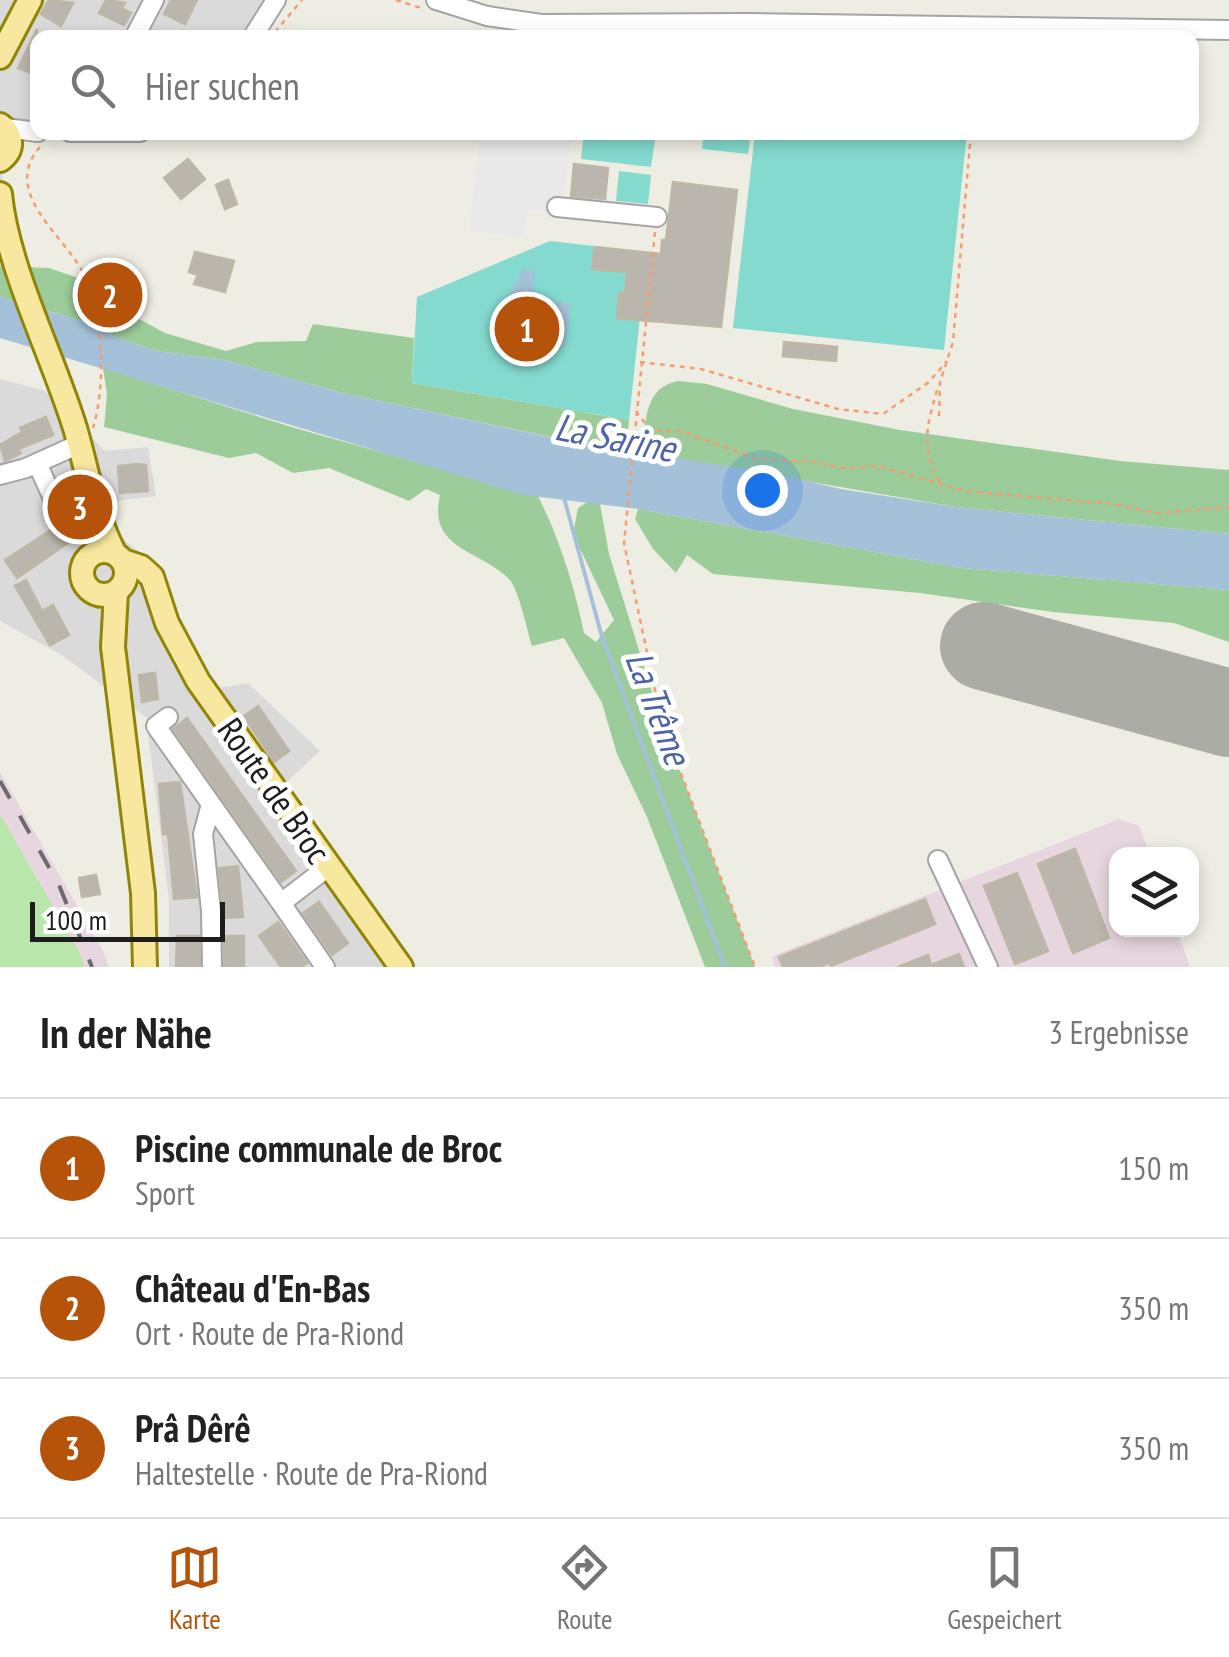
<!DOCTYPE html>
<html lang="de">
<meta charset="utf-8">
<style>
body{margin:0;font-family:"PT Sans Narrow",sans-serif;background:#f2f2f2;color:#222}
.controls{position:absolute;right:30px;bottom:30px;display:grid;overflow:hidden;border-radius:20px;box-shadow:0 5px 15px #0003}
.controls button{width:90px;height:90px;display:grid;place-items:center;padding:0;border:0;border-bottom:2px solid #e0e0e0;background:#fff;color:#222;font:50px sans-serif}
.scale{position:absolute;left:30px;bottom:25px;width:195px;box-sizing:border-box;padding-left:10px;border:5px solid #1d1d1d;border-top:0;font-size:28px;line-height:35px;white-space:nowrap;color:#1d1d1d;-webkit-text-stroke:8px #fff;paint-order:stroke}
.you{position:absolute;left:762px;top:490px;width:35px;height:35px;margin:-25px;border:8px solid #fff;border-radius:50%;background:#1a73e8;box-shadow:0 0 0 15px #1a73e833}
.badge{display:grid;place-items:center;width:65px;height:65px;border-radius:50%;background:#b45309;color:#fff;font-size:32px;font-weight:700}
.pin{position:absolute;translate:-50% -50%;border:5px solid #fff;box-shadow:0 2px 10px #0006}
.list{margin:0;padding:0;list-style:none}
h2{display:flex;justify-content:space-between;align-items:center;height:130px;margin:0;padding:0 40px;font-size:42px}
h2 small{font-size:32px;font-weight:400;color:#767676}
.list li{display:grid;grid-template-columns:65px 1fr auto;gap:30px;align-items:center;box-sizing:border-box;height:140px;padding:0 40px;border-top:2px solid #e0e0e0}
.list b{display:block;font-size:38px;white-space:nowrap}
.list p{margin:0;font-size:32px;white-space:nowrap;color:#767676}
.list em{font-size:32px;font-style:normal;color:#767676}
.icon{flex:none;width:55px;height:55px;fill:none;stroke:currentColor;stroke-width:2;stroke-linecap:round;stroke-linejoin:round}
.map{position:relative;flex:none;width:1229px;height:967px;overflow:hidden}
.search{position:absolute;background:#fff;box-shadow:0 5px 15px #0003;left:30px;right:30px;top:30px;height:110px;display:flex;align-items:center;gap:25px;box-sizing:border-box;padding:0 35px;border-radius:20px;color:#767676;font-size:38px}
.sheet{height:550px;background:#fff}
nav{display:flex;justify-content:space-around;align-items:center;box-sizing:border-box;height:140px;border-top:2px solid #e0e0e0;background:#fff;font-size:28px;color:#767676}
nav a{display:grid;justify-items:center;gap:5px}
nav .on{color:#b45309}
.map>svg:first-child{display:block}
.residential{fill:#dbdada}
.industrial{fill:#e7d6df}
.grass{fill:#b9e6ab}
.forest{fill:#9ccc9a}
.pitch{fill:#84dacf}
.parking{fill:#e9e9e9}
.water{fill:#a5c1da}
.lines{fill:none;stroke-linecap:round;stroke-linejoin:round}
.stream{stroke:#a5c1da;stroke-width:4}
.runway{stroke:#acaca7;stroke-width:88}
.building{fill:#bab6ad;stroke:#bfb7a6;stroke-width:2.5}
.minor-casing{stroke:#a4a4a4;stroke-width:22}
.major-casing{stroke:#908506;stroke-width:28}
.path{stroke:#f49e6f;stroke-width:2.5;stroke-dasharray:5 5;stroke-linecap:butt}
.minor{stroke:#fff;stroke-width:18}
.major{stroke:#f8e89f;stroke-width:22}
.rail{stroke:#6b6b6b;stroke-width:4;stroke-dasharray:20 20;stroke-linecap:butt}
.labels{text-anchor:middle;stroke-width:10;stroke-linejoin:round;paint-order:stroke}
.street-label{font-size:35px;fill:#1d1d1d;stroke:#fff}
.water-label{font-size:38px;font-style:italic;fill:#4e64a9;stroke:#fff}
</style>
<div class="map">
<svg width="1229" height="967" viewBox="0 0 1229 967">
<rect width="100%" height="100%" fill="#eeede3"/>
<path class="residential" d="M0 0H269L239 37 38 38 37 126 10 125 2 168 6 267 0 266Z
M0 379 45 391 105 451 148 447 156 496 109 502 116 534 156 565 213 689 248 683 320 751 267 800 391 967H169V900L146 717 60 654 0 621Z"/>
<path class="industrial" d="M0 772 102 949 109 967H85L81 955 0 814Z
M1119 819 1139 826 1150 854H1116V929L1177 930 1190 967H775L772 956Z"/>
<path class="grass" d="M0 814 81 955 85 967H0Z"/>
<path class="forest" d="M0 266 49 268 90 282 100 319 128 313 165 333 226 351 257 342 306 341 313 324 414 338 412 383 629 420 626 453 342 393 225 360 157 351 119 339 85 322 0 297Z
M103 368 295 428 538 496C560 540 574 585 584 633L596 642 614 620 573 534 578 508 587 502 600 504 609 554 662 724 755 967H705L647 817 617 754 602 703 564 638 532 646C527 631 519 589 509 579 481 550 427 550 440 495L426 489 409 501 329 468 293 473 256 453 229 458 104 427 107 394Z
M678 381 707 384 793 409 900 430 1120 461 1229 470V534L956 507 650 454C640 440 645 405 657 392 662 386 670 383 678 381Z
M638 509 962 568 1229 590V642L1174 623 1053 612 920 593 713 574 687 555 676 573 653 549 635 519Z"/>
<path class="pitch" d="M584 133H656L651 167 581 159Z
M704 133H751L748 154 702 149Z
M755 133H967L944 350 733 328Z
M619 171 651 175 648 204 616 201Z
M550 241 647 252 629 420 412 383 417 297Z"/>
<path class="parking" d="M480 133H573L561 213 528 209 524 237 469 231Z"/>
<path class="water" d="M523 269 535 271 531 307 512 306 543 310 551 301 570 303 565 348 501 341 504 306Z
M0 297 85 322 119 339 157 351 225 360 342 393 639 456H664L781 475 841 489 956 507 1229 534V590L962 568 638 509 524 495 0 338Z"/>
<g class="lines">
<path class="stream" d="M563 494 602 637 725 967"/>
<path class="runway" d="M984 646 1229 713"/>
</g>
<path class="building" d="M49 0 73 3 61 26 41 14Z
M106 0 125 3 122 8 131 13 124 25 99 13Z
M171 0H197L185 24 164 14Z
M37 29 38 70 35 69 33 74 18 68Z
M188 159 205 179 181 199 164 178Z
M574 164 608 168 605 199 571 196Z
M228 180 237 204 225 209 216 185Z
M673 182 737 190 721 327 617 318 619 293H625L627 272 592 269 595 247 661 254 662 240H666Z
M195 252 234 261 225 292 194 284 198 275 189 272Z
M118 272 129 311 101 318 91 279Z
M784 342 837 347 836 361 783 356Z
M46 417 53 435 18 449 21 453 5 461 0 445 22 432 20 428Z
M138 464 146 465 148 491 120 493 118 466Z
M57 526 68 543 17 578 5 560Z
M26 580 42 611 53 605 69 635 50 645 15 586Z
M155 673 158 699 142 702 139 675Z
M258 706 289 751 274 762 244 716Z
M187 718 296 871 281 882 173 729Z
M180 782 197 897 174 899 168 834H163L159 784Z
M1075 849 1109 938 1073 953 1038 864Z
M238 866 243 917 224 918 219 868Z
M1017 873 1048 951 1015 964 984 886Z
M96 875 100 894 82 897 79 878Z
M925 899 935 924 831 966 829 963 819 967H783L779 957Z
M319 902 348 943 332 955 303 913Z
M278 922 307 963 302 967H281L259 936Z
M177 936H199L200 967H176Z
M224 936H244V967H224Z
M959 954 964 967H898L928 955 931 965Z"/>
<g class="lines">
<defs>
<path id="minor" d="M436 0 487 16 541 24 748 23 1229 30
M134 38 154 0
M252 38 276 0
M5 128 38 132
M70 132H140
M557 207 657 217
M37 463 56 505
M0 475 26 468 79 444
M168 717 156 726 281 903
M211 804 203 834 211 911 212 967
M938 860 988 967
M325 967 281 903 328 867"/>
<path id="major" d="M0 57 30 0
M0 125C13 135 14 150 0 160
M0 194C7 267 53 356 75 428 87 469 94 514 114 552
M82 573a22 22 0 1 1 44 0a22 22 0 1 1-44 0Z
M123 561 141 567 152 577 167 623 198 681 401 967
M116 592 113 647 143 893 145 967"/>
</defs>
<use href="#minor" class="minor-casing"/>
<use href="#major" class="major-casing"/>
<path class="path" d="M396 0 424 9
M275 32 302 0
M40 147C0 192 64 235 84 274 104 315 106 385 93 428
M655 232 624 543 662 724 755 967
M640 362 701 369 838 409 883 414 929 382 947 361
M937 390C926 429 921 445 940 483
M636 411 650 430 685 432 756 459 816 462 841 468 878 466 965 491 1112 504 1159 513 1229 507
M939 416 940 382 953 342 971 132"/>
<use href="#minor" class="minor"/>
<use href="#major" class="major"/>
<path class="rail" d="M0 781 59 885 92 967"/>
</g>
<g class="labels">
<g class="street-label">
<text transform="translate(274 791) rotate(55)" y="12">Route de Broc</text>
</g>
<g class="water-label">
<text transform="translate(615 438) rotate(11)" y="13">La Sarine</text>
<text transform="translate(658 708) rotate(69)" y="13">La Trême</text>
</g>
</g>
</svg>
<div class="controls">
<button><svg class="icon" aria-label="layers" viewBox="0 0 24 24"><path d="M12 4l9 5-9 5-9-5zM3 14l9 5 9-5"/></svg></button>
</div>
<div class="scale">100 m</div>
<div class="you"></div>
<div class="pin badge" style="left:527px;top:329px">1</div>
<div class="pin badge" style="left:110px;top:295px">2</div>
<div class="pin badge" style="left:80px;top:507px">3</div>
<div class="search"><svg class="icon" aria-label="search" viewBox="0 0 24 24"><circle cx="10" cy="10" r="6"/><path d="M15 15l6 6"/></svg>Hier suchen</div>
</div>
<section class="sheet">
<h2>In der Nähe<small>3 Ergebnisse</small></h2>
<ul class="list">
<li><span class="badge">1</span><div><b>Piscine communale de Broc</b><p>Sport</p></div><em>150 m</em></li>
<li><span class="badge">2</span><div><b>Château d'En-Bas</b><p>Ort · Route de Pra-Riond</p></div><em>350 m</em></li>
<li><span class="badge">3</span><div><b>Prâ Dêrê</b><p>Haltestelle · Route de Pra-Riond</p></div><em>350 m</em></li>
</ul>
</section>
<nav>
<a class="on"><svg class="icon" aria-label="map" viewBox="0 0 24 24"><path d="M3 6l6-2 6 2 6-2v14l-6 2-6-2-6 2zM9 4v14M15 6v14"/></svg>Karte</a>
<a><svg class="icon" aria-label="directions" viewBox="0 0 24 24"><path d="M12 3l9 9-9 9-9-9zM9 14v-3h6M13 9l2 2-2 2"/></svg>Route</a>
<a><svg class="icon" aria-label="saved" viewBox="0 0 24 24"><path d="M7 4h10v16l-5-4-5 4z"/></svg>Gespeichert</a>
</nav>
